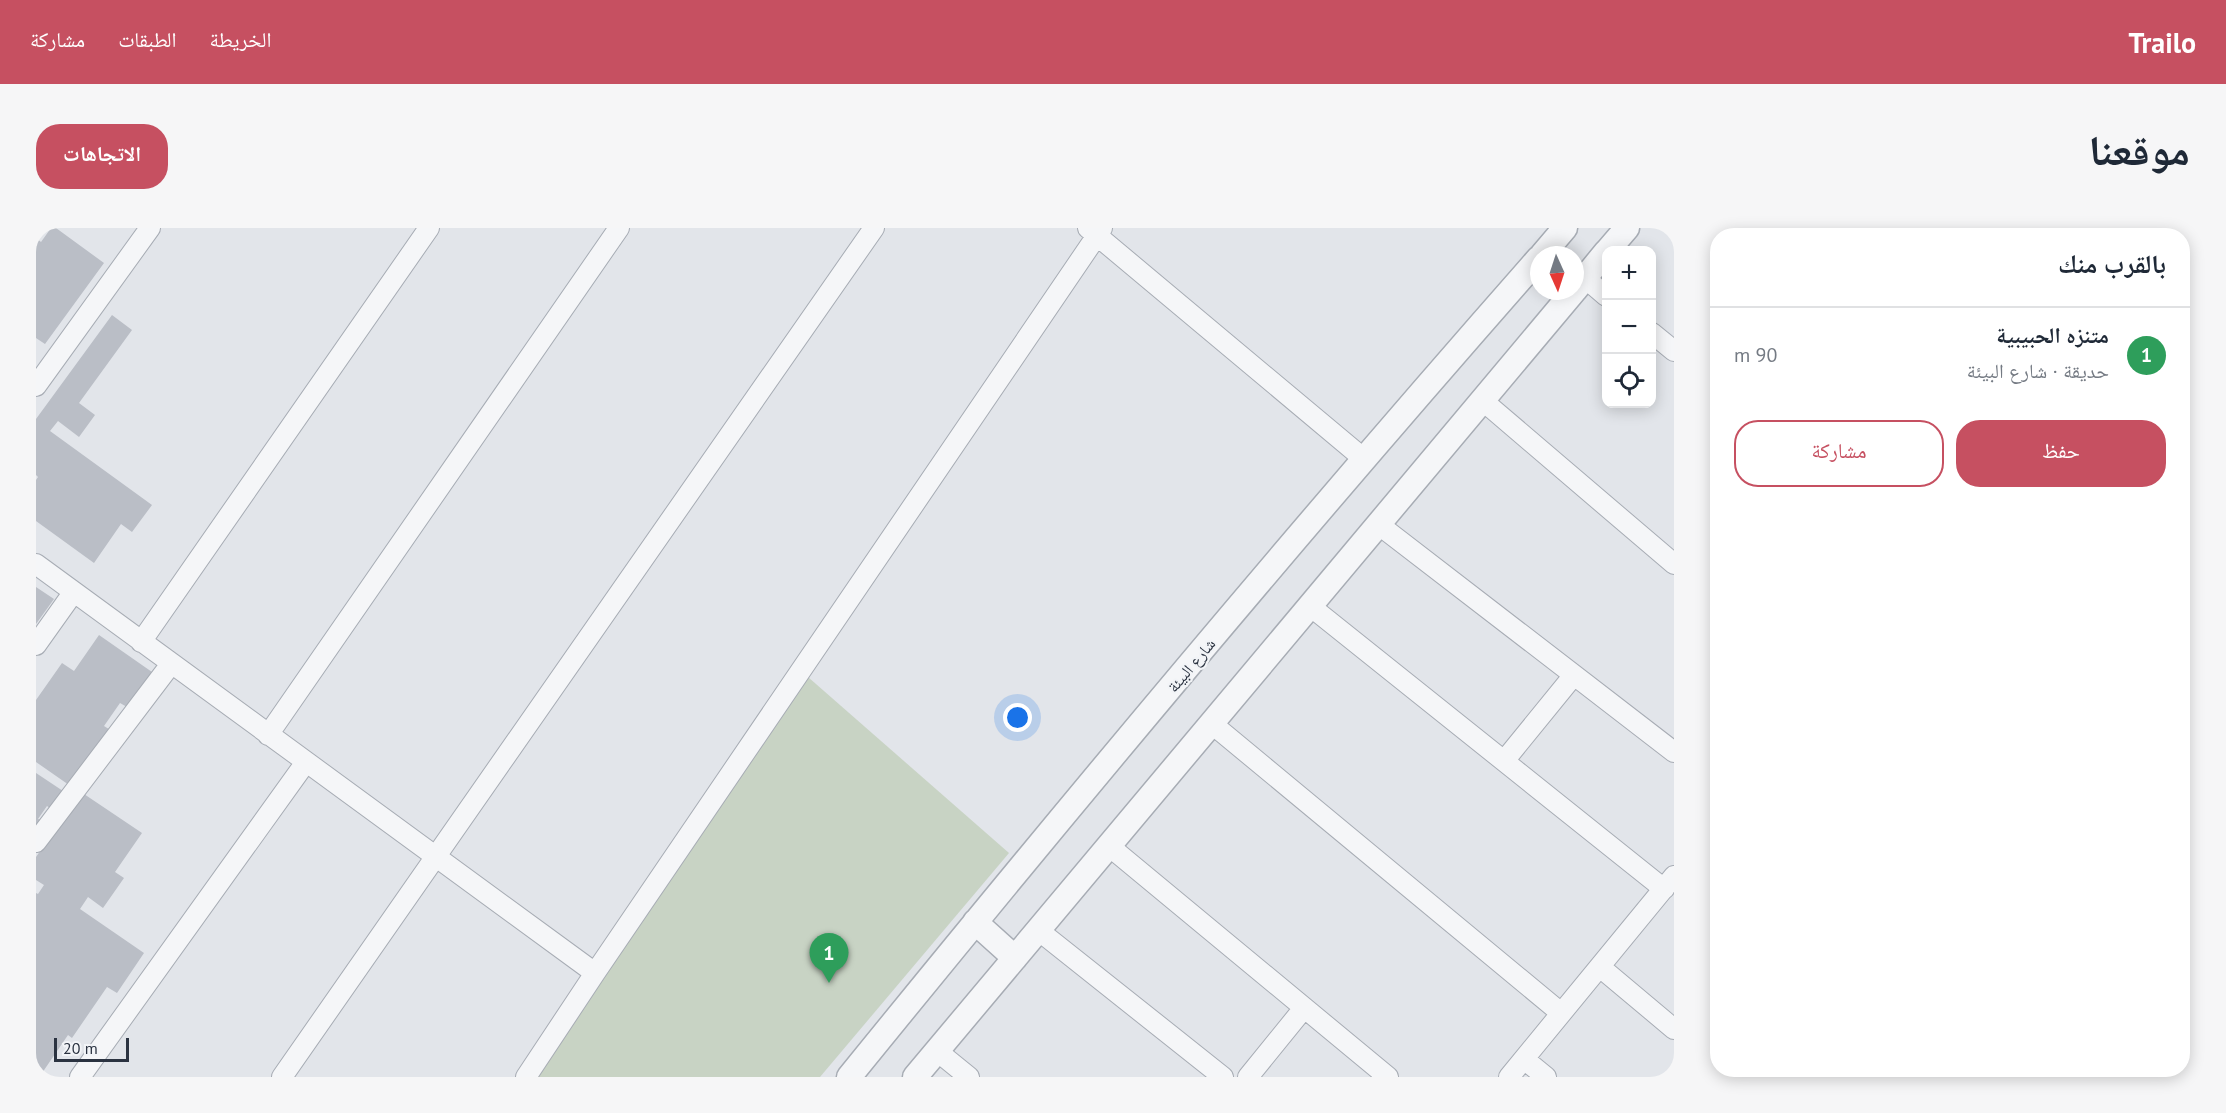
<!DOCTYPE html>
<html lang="ar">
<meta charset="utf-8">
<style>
body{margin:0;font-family:"PT Sans","Noto Naskh Arabic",sans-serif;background:#f6f6f7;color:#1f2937;direction:rtl}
.controls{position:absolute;right:18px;top:18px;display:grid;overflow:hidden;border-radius:12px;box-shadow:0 3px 15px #0003}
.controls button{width:54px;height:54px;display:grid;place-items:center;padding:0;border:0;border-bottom:2px solid #e0e1e3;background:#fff;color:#1f2937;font:30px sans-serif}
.compass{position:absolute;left:1494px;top:18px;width:54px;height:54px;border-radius:50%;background:#fff;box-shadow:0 3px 15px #0003;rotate:177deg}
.scale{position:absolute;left:18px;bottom:15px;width:75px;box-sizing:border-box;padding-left:6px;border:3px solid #2b3341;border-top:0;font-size:16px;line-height:21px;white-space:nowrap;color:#2b3341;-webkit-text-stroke:4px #f2f4f7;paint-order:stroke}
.you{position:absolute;left:982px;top:490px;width:21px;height:21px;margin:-15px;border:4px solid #fff;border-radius:50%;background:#1a73e8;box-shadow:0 0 0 9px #1a73e833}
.badge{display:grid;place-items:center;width:39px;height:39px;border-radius:50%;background:#c65061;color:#fff;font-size:20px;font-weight:700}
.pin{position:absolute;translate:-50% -50px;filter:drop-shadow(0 2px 3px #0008)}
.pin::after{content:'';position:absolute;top:32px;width:21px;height:18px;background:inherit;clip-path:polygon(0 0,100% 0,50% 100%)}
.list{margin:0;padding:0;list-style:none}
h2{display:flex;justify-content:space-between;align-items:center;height:78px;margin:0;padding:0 24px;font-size:26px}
h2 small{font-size:20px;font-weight:400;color:#747a83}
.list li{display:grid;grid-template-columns:39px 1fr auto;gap:18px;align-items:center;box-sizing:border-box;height:96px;padding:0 24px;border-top:2px solid #e0e1e3}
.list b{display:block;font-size:22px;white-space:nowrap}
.list p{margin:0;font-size:20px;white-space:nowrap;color:#747a83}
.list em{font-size:20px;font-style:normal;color:#747a83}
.actions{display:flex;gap:12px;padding:18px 24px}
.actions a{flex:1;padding:14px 0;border:2px solid #c65061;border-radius:24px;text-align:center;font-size:21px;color:#c65061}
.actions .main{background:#c65061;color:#fff}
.icon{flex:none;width:33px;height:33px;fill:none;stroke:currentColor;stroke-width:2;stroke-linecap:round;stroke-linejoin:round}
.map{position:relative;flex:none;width:1638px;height:849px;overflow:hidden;direction:ltr;border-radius:24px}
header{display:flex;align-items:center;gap:36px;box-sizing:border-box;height:84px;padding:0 30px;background:#c65061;color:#fff}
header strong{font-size:28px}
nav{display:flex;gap:33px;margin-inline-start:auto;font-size:21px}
.intro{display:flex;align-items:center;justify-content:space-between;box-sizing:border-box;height:144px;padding:0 36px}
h1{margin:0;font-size:42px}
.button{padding:15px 27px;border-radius:24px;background:#c65061;color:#fff;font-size:21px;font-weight:700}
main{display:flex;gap:36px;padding:0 36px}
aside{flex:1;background:#fff;border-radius:24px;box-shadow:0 3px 15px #0003}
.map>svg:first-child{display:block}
.green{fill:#c8d3c4}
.building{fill:#babec6}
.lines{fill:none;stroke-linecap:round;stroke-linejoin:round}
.minor-casing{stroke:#a7acb4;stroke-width:22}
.tertiary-casing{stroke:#a7acb4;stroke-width:27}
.minor{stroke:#f5f6f8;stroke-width:20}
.tertiary{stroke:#f5f6f8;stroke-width:24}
.labels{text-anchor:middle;stroke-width:4.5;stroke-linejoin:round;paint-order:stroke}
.street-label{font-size:16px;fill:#2b3341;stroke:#f2f4f7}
</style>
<header>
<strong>Trailo</strong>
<nav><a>الخريطة</a><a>الطبقات</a><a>مشاركة</a></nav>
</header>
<div class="intro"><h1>موقعنا</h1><a class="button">الاتجاهات</a></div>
<main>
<aside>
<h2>بالقرب منك<small></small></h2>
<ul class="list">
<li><span class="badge" style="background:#2e9e5b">1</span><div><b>متنزه الحبيبية</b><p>حديقة · شارع البيئة</p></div><em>90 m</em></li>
</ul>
<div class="actions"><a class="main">حفظ</a><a>مشاركة</a></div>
</aside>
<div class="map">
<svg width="1638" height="849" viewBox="0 0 1638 849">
<rect width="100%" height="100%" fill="#e2e5ea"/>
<path class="green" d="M764 442 973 625 784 849H491Z"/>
<path class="building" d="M15 0H20L68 35 9 116 0 110V10L5 14Z
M76 87 96 102 43 175 59 187 43 209 22 193 14 203 116 277 96 304 85 296 58 335 0 293V252L2 249 0 247V191Z
M0 359 18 371 0 396Z
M63 407 116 444 91 479 84 475 68 498 76 503 57 530 53 527 33 557 0 534V472L26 435 38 443Z
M0 545 27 563 15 581 11 578 2 591 5 592 0 599Z
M45 564 106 605 79 644 88 650 67 680 52 669 44 681 108 725 81 765 71 759 36 810 32 807 4 848 0 845V665L2 666 8 657 0 652V629Z"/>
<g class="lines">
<defs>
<path id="minor" d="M1052 0 1328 231
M1549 50 1570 68
M1616 105 1638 123
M0 158 114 0
M1446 172 1638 336
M1342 296 1638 524
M0 336 559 745
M1274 378 1628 661
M105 414 393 0
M0 417 37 365
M1175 495 1525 785
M232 507 583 0
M1468 533 1538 447
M0 614 135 436
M1073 618 1352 849
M1002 702 1187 849
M1564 739 1638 801
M901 823 933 849
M1488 831 1510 849
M44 849 270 534
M246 849 838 0
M490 849 559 745 1066 0
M1212 849 1268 780
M1473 849 1638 648"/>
<path id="tertiary" d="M1572 22 1591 0
M1506 27 1529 0
M1539 62 1570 24
M939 694 979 730
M813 849C1038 572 1267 298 1503 30
M879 849 1538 63"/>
</defs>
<use href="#minor" class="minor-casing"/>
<use href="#tertiary" class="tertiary-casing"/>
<use href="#minor" class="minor"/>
<use href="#tertiary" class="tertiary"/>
</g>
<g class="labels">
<g class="street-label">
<text transform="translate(1155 437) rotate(-50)" y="6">شارع البيئة</text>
</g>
</g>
</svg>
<div class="controls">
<button>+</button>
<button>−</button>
<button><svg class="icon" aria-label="locate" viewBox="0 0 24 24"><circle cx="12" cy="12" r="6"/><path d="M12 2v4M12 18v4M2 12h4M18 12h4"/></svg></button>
</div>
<svg class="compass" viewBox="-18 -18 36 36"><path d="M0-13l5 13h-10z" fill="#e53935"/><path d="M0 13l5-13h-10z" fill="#747a83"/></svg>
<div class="scale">20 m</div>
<div class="you"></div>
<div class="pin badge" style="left:793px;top:755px;background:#2e9e5b">1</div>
</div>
</main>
